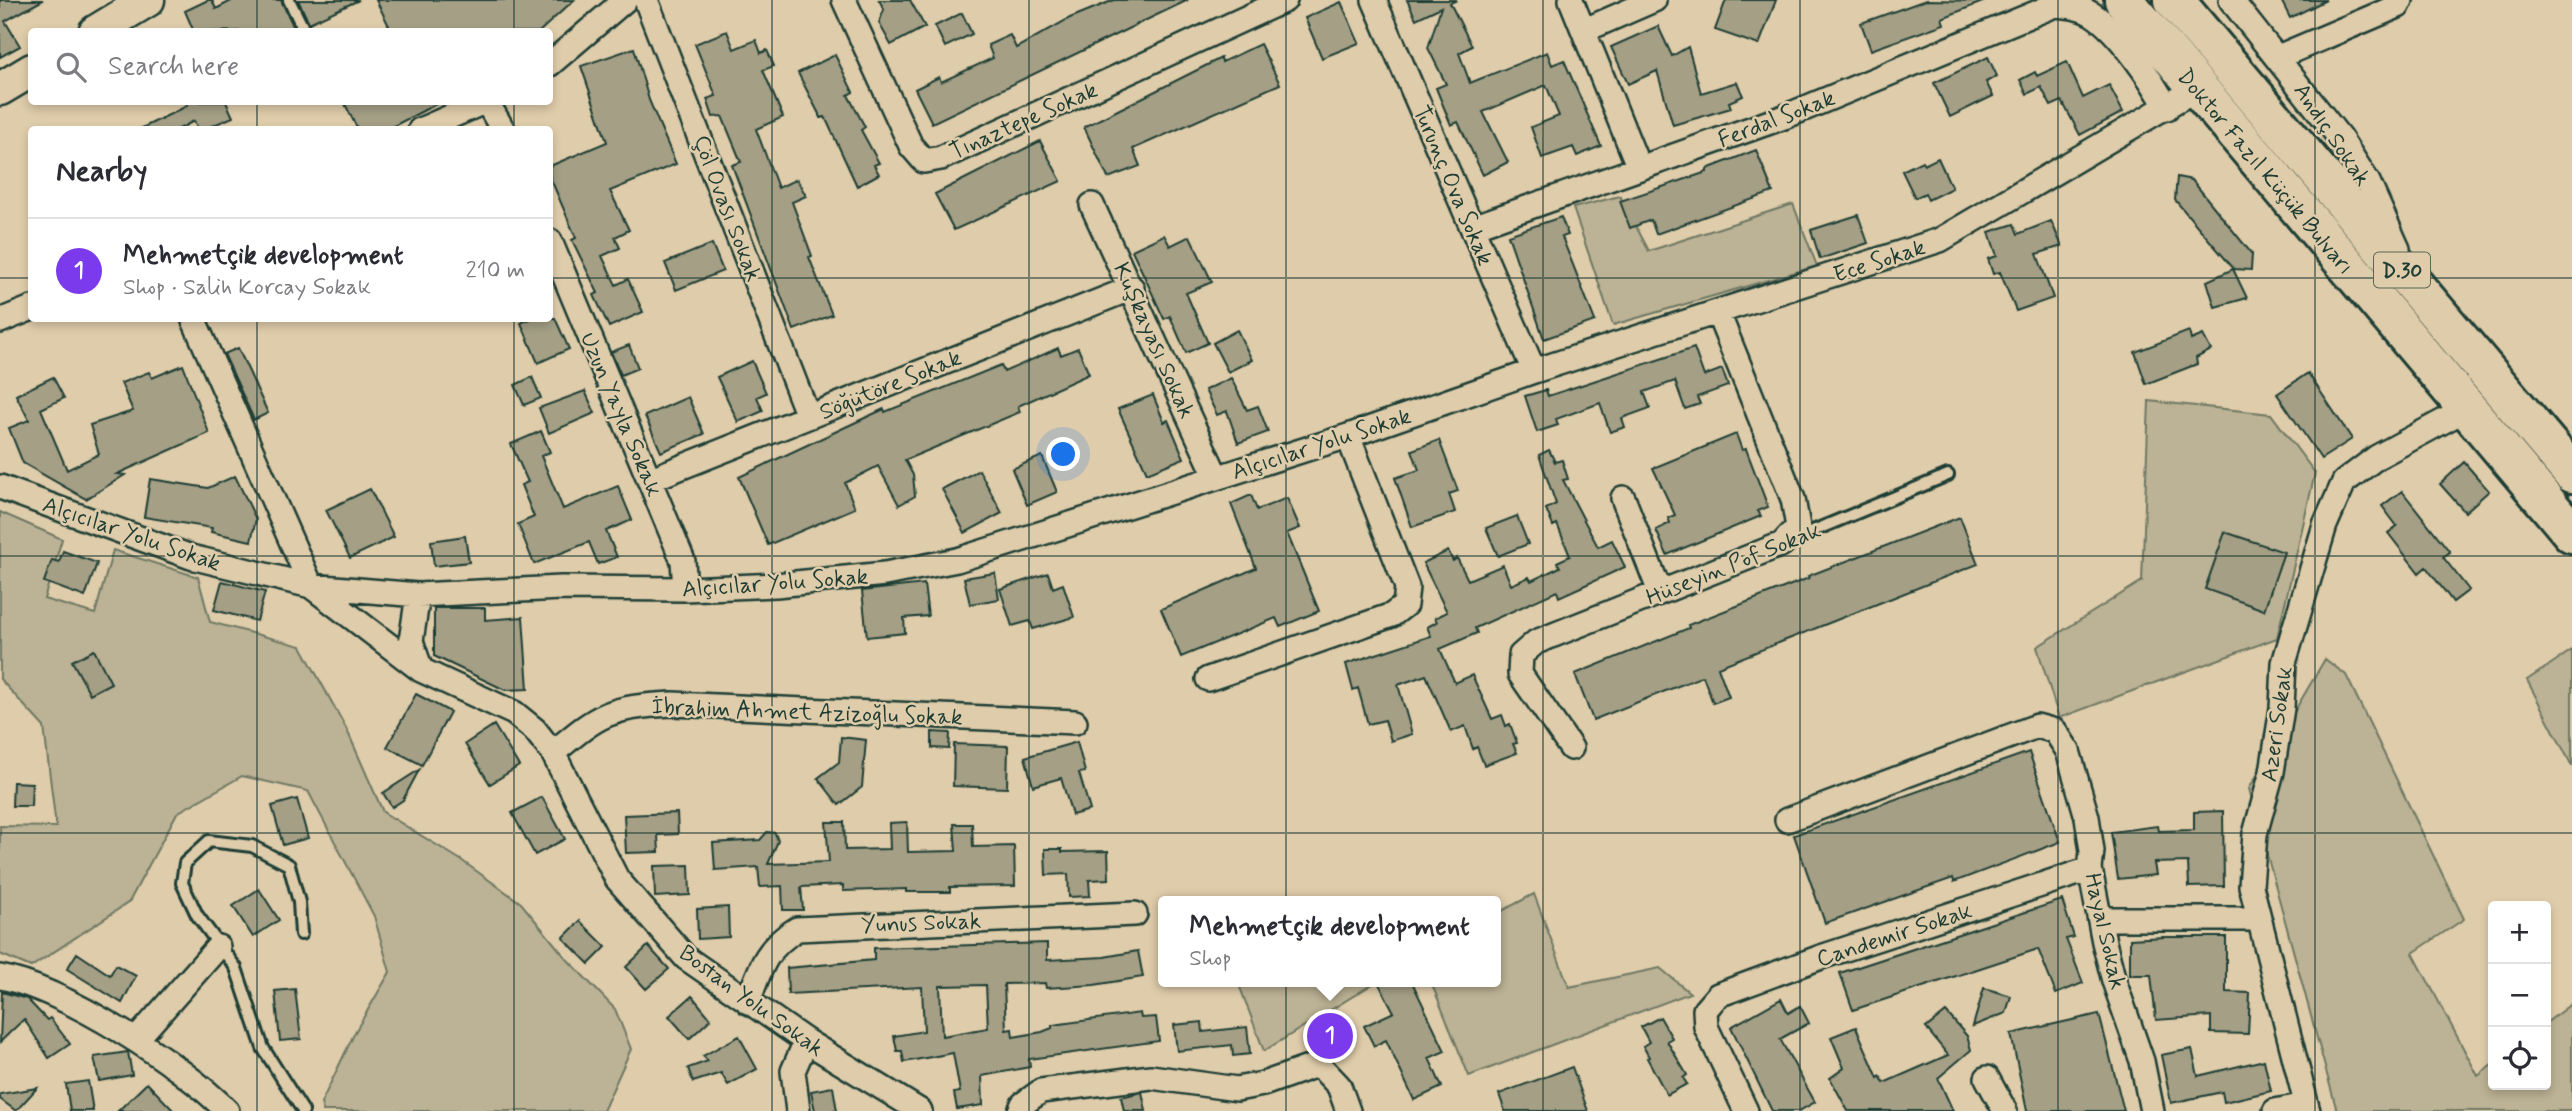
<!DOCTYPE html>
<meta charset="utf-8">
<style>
body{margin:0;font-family:Mynerve,sans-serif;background:#f2f2f3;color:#2b2b33}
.controls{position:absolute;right:21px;bottom:21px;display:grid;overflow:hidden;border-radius:7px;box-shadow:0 4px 10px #0003}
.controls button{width:63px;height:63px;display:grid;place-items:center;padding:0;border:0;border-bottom:2px solid #e1e1e2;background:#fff;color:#2b2b33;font:35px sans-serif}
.you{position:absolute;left:1064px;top:455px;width:24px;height:24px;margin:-18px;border:5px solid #fff;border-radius:50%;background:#1a73e8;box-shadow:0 0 0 10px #1a73e833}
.badge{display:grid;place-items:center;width:46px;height:46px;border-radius:50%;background:#7c3aed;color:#fff;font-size:23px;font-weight:700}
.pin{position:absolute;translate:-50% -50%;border:4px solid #fff;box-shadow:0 2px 7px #0006}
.popup{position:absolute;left:1158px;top:896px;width:343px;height:91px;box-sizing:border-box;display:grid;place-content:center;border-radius:7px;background:#fff;filter:drop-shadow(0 2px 5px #0005);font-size:23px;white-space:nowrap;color:#7c7c81}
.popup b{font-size:26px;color:#2b2b33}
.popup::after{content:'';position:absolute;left:50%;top:100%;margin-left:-14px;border:14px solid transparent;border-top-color:#fff}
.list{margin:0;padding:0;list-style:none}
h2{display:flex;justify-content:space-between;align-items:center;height:91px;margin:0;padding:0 28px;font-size:30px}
h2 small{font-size:23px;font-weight:400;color:#7c7c81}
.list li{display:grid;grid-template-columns:46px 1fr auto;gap:21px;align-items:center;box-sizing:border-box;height:105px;padding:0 28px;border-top:2px solid #e1e1e2}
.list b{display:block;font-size:26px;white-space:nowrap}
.list p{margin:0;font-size:23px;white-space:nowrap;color:#7c7c81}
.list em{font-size:23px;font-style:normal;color:#7c7c81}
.icon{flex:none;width:38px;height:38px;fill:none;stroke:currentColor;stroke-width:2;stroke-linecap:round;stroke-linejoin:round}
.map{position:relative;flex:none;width:2572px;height:1111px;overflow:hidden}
.search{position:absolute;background:#fff;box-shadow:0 4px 10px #0003;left:28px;top:28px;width:525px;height:77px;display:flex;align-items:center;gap:18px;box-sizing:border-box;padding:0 24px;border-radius:7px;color:#7c7c81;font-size:26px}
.panel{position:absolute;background:#fff;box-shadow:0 4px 10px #0003;left:28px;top:126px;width:525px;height:196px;border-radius:7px}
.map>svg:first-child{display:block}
.green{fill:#bcb295;stroke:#6e7864;stroke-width:2}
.building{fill:#a49f85;stroke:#1f3d34;stroke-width:2;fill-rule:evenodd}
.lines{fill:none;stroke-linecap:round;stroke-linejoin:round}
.lane-casing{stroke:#1f3d34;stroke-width:16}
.street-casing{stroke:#1f3d34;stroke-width:28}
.secondary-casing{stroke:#1f3d34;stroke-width:37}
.highway-casing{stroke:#1f3d34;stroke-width:44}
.lane{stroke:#dfccaa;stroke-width:10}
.street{stroke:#dfccaa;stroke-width:23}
.secondary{stroke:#dfccaa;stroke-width:32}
.highway{stroke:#dfccaa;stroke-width:38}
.grid{fill:none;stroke:#1f3d34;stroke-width:2;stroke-opacity:0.55}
.labels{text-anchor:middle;stroke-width:5;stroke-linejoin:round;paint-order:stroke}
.shield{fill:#dfccaa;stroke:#596857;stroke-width:2}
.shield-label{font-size:21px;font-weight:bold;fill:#1f3d34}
.street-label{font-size:23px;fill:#1f3d34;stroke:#dfccaa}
</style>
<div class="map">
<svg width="2572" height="1111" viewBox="0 0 2572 1111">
<rect width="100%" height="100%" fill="#dfccaa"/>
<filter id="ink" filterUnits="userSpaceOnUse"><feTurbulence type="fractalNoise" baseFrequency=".0143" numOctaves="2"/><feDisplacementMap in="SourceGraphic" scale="14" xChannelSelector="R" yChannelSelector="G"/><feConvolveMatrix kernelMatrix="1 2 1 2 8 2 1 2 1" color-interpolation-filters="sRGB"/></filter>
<g filter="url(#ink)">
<path class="green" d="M1620 196 1649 251 1793 204 1817 266 1613 325 1573 208Z
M2149 401 2271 414 2315 473 2277 638 2059 718 2037 647 2142 581Z
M0 512 62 539 44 599 95 614 113 550 198 577 210 622 301 646 347 730 383 812 461 860 521 903 566 958 615 1009 631 1049 603 1111H323L321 1103 355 1032 390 972 374 916 308 791 242 776 177 813 129 902 31 967 0 954V826L56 827 44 727 0 679Z
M2572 650V766L2527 680Z
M2325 659 2346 675 2464 919 2413 953 2478 1076 2493 1064V1085H2546V1023L2572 1003V1111H2337L2249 789Z
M1534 894 1569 987 1660 968 1690 993 1469 1076 1431 982H1496V914Z
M1238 982H1376L1264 1051Z"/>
<path class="building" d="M0 0H43L5 21 20 46 0 57Z
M208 0H212L216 9 233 0H281L295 30 194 32 185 11Z
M298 0H359L309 23Z
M376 0H574L539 32H392Z
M879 0H910L925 27 891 45 879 23 884 9Z
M1114 0H1188L932 123 915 89 939 77 941 82 993 58 988 45 1010 35 1016 48 1070 18Z
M1407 0H1457L1450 3 1472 46 1459 53 1470 83 1547 52 1552 65 1564 60 1601 146 1577 156 1573 147 1542 158 1531 127 1559 116 1546 85 1483 112 1508 162 1483 175 1458 122 1451 125 1436 88 1446 84 1428 48 1441 7 1416 19Z
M1726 0H1776L1759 45 1715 30Z
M1926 0 1985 1 1942 18 1944 24 1871 50 1861 23Z
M2281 0H2326L2290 18Z
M1341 2 1359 43 1322 58 1305 18Z
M962 13 972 34 945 47 935 26Z
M1658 26 1672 56 1688 47 1701 93 1737 82 1743 96 1729 102 1731 108 1673 125 1657 71 1628 84 1611 47Z
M727 31 734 49 756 40 761 53 767 50 774 66 763 70 783 117 756 129 778 188 797 179 806 196 792 202 812 256 809 257 832 315 794 330 732 165 741 162 722 116 713 117 707 99 716 96 695 44Z
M1260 44 1280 84 1133 149 1140 166 1108 178 1084 127 1221 58 1222 62Z
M634 48 649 100 676 164 610 191 629 230 615 237 620 248 602 256 616 285 628 279 643 312 609 327 594 295 598 293 572 240 576 238 550 177V166L607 142 581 66Z
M835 55 853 92 848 95 865 127 861 130 879 163 874 165 879 174 857 186 825 117 821 118 798 73Z
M1988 57 1997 76 1986 82 1993 96 1950 117 1934 83Z
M2067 62 2083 98 2109 85 2123 112 2080 135 2062 101 2051 106 2041 87 2027 94 2020 80 2035 72 2037 76Z
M186 102H226L233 117 202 130H198L194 121 177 130H138L187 106Z
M344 102H440L386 130H358Z
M1040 141 1061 181 954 230 935 194Z
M1756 150 1773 192 1656 234 1651 220 1630 228 1620 201 1707 172V169Z
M1938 158 1952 188 1928 200 1925 193 1915 198 1902 171 1922 161 1924 165Z
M2177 177 2192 180 2252 254 2251 270 2234 269 2175 200Z
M1858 215 1868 243 1820 259 1811 230Z
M1561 217 1568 235 1562 237 1595 321 1544 339 1508 235Z
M2051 221 2062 246 2037 254 2053 298 2016 311 2000 272 1993 274 1988 259 1997 256 1989 232 2014 224 2018 234Z
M1164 235 1170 246 1190 236 1212 282 1186 293 1208 343 1186 353 1170 316 1164 319 1132 250Z
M712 244 723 271 676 290 665 263Z
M2233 269 2247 298 2215 307 2207 281Z
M532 318H555L569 349 538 363 521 323Z
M1237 330 1252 360 1228 372 1213 343Z
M2189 331 2191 340 2203 335 2211 350 2196 358 2197 364 2146 384 2135 352Z
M629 345 638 368 621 375 611 352Z
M238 348 268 413 254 420 224 354Z
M1058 348 1061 355 1078 348 1089 374 1018 406 1020 412 905 460 913 475 915 496 899 505 878 466 845 483 855 508 768 545 739 477 884 409 885 412 1001 365 1004 372Z
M1694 348 1704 376 1722 369 1728 386 1697 397 1700 404 1685 409 1675 381 1644 392 1650 408 1622 418 1625 427 1610 432 1600 403 1556 419 1558 425 1537 432 1525 396 1546 390 1548 396Z
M752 361 766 393 757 397 763 411 738 422 717 377Z
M183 365 209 433 117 474 125 475 86 499 23 463 9 428 29 420 16 395 53 377 64 398 41 409 67 470 99 454 90 425 133 411 121 383 149 372 152 378Z
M2308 373 2352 439 2321 459 2277 394Z
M532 377 541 398 524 405 515 385Z
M1231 378 1247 410 1258 406 1268 432 1238 443 1227 411 1217 415 1205 390Z
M585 391 595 413 549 433 539 408Z
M1153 395 1164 422 1168 420 1184 458 1147 473 1118 409Z
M688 397 704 434 661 452 645 416Z
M541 431 550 452 541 456 563 509 618 486 632 520 606 531 617 557 598 564 589 542 534 564 518 524 534 517 521 485 528 482 511 444Z
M1736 434 1742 450 1746 449 1768 507 1758 511 1761 516 1667 555 1656 530 1670 523 1668 518 1675 515 1653 468Z
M1439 440 1458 491 1449 494 1455 512 1412 527 1395 478 1419 470 1412 450Z
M1549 450 1555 462 1562 460 1568 479 1563 480 1598 547 1612 540 1625 567 1559 597 1557 591 1475 628 1477 633 1440 649 1455 683 1472 675 1492 719 1502 715 1506 726 1510 724 1517 743 1513 744 1517 753 1484 765 1477 747 1473 749 1465 726 1451 732 1426 675 1398 685 1412 734 1391 741 1385 720 1368 724 1358 688 1353 690 1346 664 1431 636 1427 627 1437 622 1435 618 1447 612 1423 563 1448 551 1453 561 1457 558 1468 580 1503 565 1511 585 1529 577 1531 581 1560 567 1557 562 1570 556 1557 524 1553 526 1546 509 1556 504 1539 455Z
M1042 456 1057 492 1027 505 1012 469Z
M2464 462 2489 491 2465 512 2440 484Z
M979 470 1002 513 965 533 942 489Z
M235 476 256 519 251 541 211 532 212 528 144 517 150 479 208 488Z
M370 489 394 537 350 558 326 510Z
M2402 491 2450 552 2443 557 2469 590 2453 602 2426 567 2419 573 2388 533 2397 526 2382 506Z
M1251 495 1257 510 1287 498 1300 528 1287 533 1319 611 1280 627 1276 618 1181 657 1161 609 1256 568 1231 504Z
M1517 516 1528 544 1498 556 1486 528Z
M1960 517 1978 564 1718 667 1729 697 1713 703 1703 676 1593 720 1575 674 1689 628 1688 625 1809 578 1808 576Z
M2225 532 2284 552 2264 610 2205 589Z
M465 536 469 562 434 566 431 541Z
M63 551 97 563 85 597 44 582 52 560 59 562Z
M995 573 999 599 970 604 964 578Z
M1048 573 1053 588 1063 584 1074 617 1033 629 1030 621 1012 626 1000 589Z
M222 581 265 592 257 621 214 610Z
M924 584 928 616 904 618 905 633 867 637 862 591Z
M434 608H485V620L523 617 528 689 505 690 434 656Z
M94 650 111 683 90 694 72 661Z
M416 694 450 712 422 765 387 747Z
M494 725 519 766 490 784 465 744Z
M932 732 950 733 949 749 932 748Z
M841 737 866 740 862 787 839 805 818 778 839 762Z
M1077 742 1085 772 1079 773 1090 810 1072 815 1061 778 1033 786 1025 757Z
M954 744 1008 746 1007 788 953 786Z
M2029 752 2060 842 1954 882 1953 878 1825 923 1794 835Z
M419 770 403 800 392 807 383 793Z
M13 782 32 783 31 806H12Z
M542 797 565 839 535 855 512 813Z
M297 799 308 838 283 845 272 806Z
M2223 811 2224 886 2189 887 2188 862 2154 863 2156 875 2118 879 2111 832 2157 826 2158 831 2194 830V812Z
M677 813 678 834 658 835 659 852 626 853 624 815Z
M826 822H844L845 850 890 849 889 823 907 822 908 852 956 851 954 824H972L973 847 1014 846 1015 886 950 887V892H906V889L843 891V885L801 887 803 910H783L782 886 760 887 758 867 715 870 713 843 760 840 767 832 775 833 778 841 768 864 829 862Z
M1045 849H1062V852L1108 851 1109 879 1089 880 1090 896 1069 897 1068 874 1046 875Z
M689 865 690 895 655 897 654 866Z
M259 889 279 920 253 937 233 906Z
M2062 900 2074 937 2066 939 2083 983 2056 994 2038 949 1853 1010 1840 973Z
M728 907 729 937 698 939 697 909Z
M580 921 606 947 589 964 563 938Z
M2164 937H2226V992L2250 993 2248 1034 2211 1033V1016L2156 1020 2151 975H2130V939Z
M1047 943V960L1104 957 1138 951 1143 977 1094 985 1046 988 1045 983 1004 984 1006 1030 1012 1029 1013 1037 1042 1032 1052 1028V1025L1140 1013 1141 1018 1156 1017 1159 1041 1029 1059 1030 1067 982 1076 983 1105 957 1109 954 1093 960 1092 953 1053 904 1062 902 1051H897L894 1036 924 1031 922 987 788 994 787 968 874 960V948ZM986 985 988 1028 942 1036 940 986Z
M648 946 669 969 646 989 626 967Z
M77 953 110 975 116 965 136 976 122 1003 67 969Z
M1378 982H1412L1445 1051 1429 1058 1442 1087 1414 1100 1386 1040 1374 1046 1364 1026 1394 1012Z
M1984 988 2011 996 2006 1013 1973 1026Z
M295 989 301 1039 280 1041 275 991Z
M2 992 27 999 47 1020 50 1018 70 1044 49 1058 24 1019 0 1042Z
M692 996 711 1019 689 1039 669 1016Z
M1781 999 1788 1013 1800 1006 1809 1023 1780 1039 1815 1102 1799 1111H1772L1731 1027Z
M1946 1012 1967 1036 1971 1050 1938 1078 1953 1111H1848L1830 1078 1844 1068 1831 1037 1856 1027 1878 1078 1880 1076 1884 1083 1948 1055 1926 1028Z
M2099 1014 2124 1111H2027L2011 1034Z
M1660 1017 1672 1038 1667 1041 1687 1075 1683 1078 1687 1084 1667 1095 1647 1058 1649 1057 1643 1046 1649 1042 1641 1027Z
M1202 1022 1203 1032 1247 1027 1250 1054 1233 1056 1232 1045 1177 1051 1174 1025Z
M739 1036 757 1069 728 1085 721 1073 693 1082 688 1068 708 1061 703 1056Z
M2192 1049 2198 1076 2264 1060 2271 1091 2224 1102 2222 1092 2171 1103 2161 1055Z
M128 1052 132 1075 99 1081 94 1057Z
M1572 1067 1588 1111H1505L1499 1094Z
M88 1081 93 1111H70L66 1084Z
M147 1083 174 1111H118Z
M833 1087 837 1111H815L811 1091Z
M37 1088 16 1111 0 1099V1094Z
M1142 1092 1146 1111H1124L1121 1097Z"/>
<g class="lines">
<defs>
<path id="lane" d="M289 0 305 32
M1796 538 1948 475
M301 934 299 902 289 865 252 846 209 841 185 863 182 883 197 915 236 968 263 1048 303 1111"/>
<path id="street" d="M646 0 808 416
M844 0 911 146 924 161 941 158 1285 0
M1374 0 1534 371
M1571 0 1639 168
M2231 0 2340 138 2368 182 2398 249
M1585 30 1654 0
M2278 57 2398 6 2401 0
M550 64 625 0
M487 102 503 130
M420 130 484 102
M1092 205 1216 476
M1473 227 1784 117 2055 5C2068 6 2080 7 2092 14 2119 31 2152 80 2167 108
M550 241 683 561 685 589
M193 318 311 586 421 670 514 713 535 730 553 753 617 879 686 958 806 1041 920 1111
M0 321 32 308
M649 480 1132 288
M0 487 191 557 311 586 418 595 561 588 685 589 776 585 885 574 957 560 1348 436 1534 371 1940 240 2196 89
M1623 498 1660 592
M418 595 411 641 421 670
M1208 679 1392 615 1405 605 1407 587 1348 436
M1571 748 1520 674 1521 655 1536 642 1782 544 1798 527 1793 499 1718 313
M553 753C600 713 610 707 672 704L1075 722
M1787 820 2037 726 2055 731 2068 751 2087 817 2092 851 2090 869 2104 942 2114 981 2142 1061 2152 1111
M2102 919H2258
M0 977C63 988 183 1065 227 1111
M748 1002C760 969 765 948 797 929L1135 914
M136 1040 218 947
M1987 1078 2005 1111
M798 1111 793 1071 806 1041
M1020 1111 1023 1104 1041 1091 1151 1077 1237 1089 1263 1084 1311 1067H1321L1339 1086 1348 1111
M1746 1111 1706 1027 1705 1010 1718 995 1821 957 2090 869
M2275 1111 2306 1105
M2308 1111 2251 886 2255 834 2272 772 2282 708 2284 663 2325 525 2344 482 2377 457 2468 408"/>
<path id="secondary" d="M95 32 148 0
M0 89 32 70"/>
<path id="highway" d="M2124 0 2572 533
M2174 0 2572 473"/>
</defs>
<use href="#lane" class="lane-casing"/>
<use href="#street" class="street-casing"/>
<use href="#secondary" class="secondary-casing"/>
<use href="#highway" class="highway-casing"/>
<use href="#lane" class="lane"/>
<use href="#street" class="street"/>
<use href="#secondary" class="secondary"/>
<use href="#highway" class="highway"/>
</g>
</g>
<path class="grid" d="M257 0V32M514 0V32M772 0V1111M1029 0V1111M1286 0V1111M1543 0V1111M1800 0V1111M2058 0V1111M2315 0V1111M257 102V130M514 102V130M0 278H32M550 278H2572M257 318V1111M514 318V1111M0 556H2572M0 833H2572"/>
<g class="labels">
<rect class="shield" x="2374" y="252.5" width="56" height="35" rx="5"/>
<g class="shield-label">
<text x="2402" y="277">D.30</text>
</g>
<g class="street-label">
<text transform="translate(1776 118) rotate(-21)" y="8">Ferdal Sokak</text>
<text transform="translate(1023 120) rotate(-24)" y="8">Tınaztepe Sokak</text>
<text transform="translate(2333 134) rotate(56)" y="8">Andıç Sokak</text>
<text transform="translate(2266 171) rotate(50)" y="8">Doktor Fazıl Küçük Bulvarı</text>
<text transform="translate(1454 185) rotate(67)" y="8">Turunç Ova Sokak</text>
<text transform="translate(728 208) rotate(69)" y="8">Çöl Ovası Sokak</text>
<text transform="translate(1879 260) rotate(-18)" y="8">Ece Sokak</text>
<text transform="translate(1155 340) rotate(66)" y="8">Kuşkayası Sokak</text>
<text transform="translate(890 384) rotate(-22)" y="8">Söğütöre Sokak</text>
<text transform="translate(622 414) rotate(67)" y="8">Uzun Yayla Sokak</text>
<text transform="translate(1321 443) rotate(-18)" y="8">Alçıcılar Yolu Sokak</text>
<text transform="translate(132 533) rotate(19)" y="8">Alçıcılar Yolu Sokak</text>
<text transform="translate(1733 563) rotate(-22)" y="8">Hüseyin Pof Sokak</text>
<text transform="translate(775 582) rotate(-4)" y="8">Alçıcılar Yolu Sokak</text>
<text transform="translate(807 711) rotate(2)" y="8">İbrahim Ahmet Azizoğlu Sokak</text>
<text transform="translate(2276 724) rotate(-82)" y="8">Azeri Sokak</text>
<text transform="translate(921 922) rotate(-2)" y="8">Yunus Sokak</text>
<text transform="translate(2106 931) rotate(77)" y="8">Hayal Sokak</text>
<text transform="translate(1894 934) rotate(-18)" y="8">Candemir Sokak</text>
<text transform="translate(752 1000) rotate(36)" y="8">Bostan Yolu Sokak</text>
</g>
</g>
</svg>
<div class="controls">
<button>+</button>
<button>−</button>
<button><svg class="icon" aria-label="locate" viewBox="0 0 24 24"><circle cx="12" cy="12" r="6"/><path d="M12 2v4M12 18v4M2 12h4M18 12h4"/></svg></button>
</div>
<div class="you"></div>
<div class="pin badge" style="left:1330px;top:1036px">1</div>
<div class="popup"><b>Mehmetçik development</b>Shop</div>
<div class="search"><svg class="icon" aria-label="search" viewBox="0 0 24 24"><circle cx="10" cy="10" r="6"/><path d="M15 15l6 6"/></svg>Search here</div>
<section class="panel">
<h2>Nearby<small></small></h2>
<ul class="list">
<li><span class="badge">1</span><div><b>Mehmetçik development</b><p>Shop · Salih Korcay Sokak</p></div><em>210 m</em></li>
</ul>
</section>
</div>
